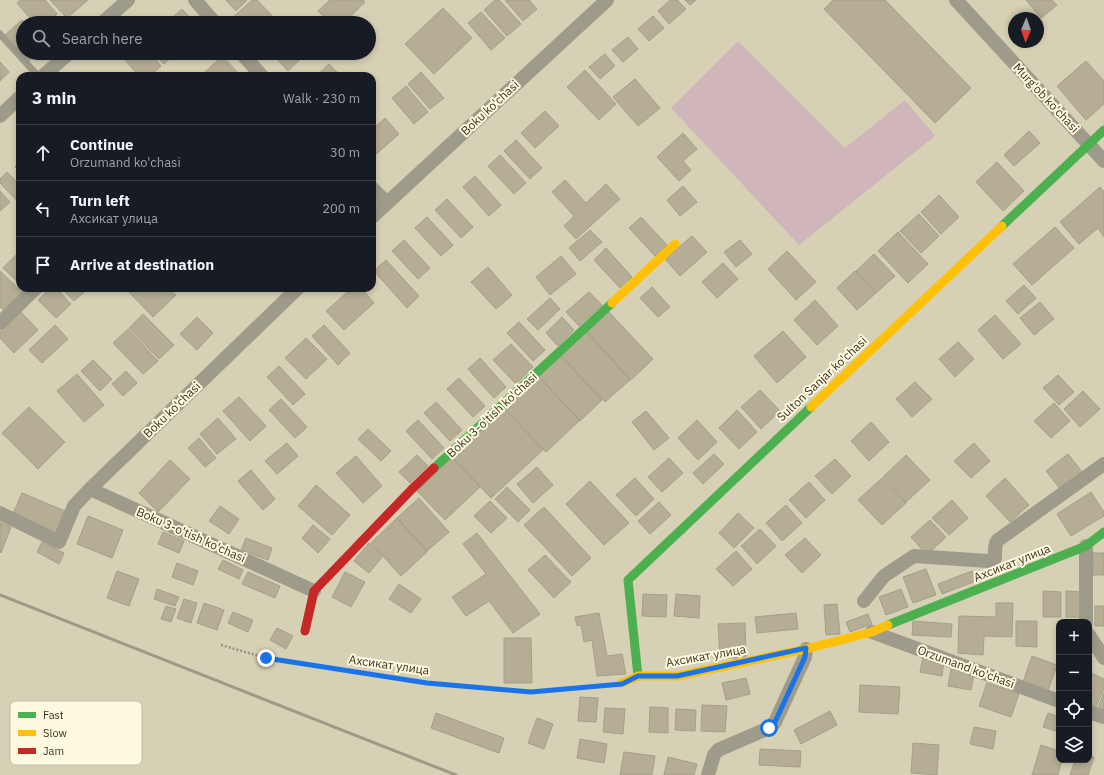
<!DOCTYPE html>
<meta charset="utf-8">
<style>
body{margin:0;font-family:"IBM Plex Sans",sans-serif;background:#20242c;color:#f1f3f6}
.controls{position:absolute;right:12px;bottom:12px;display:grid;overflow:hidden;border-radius:8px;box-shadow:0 2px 6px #0003}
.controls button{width:36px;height:36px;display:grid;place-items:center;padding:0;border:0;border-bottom:1px solid #363941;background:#171b24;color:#f1f3f6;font:20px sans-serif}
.compass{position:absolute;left:1008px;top:12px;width:36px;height:36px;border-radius:50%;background:#171b24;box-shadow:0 2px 6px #0003;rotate:182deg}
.stop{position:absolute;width:12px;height:12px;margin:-9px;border:3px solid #1a73e8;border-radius:50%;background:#fff}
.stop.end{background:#1a73e8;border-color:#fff;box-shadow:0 1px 4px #0008}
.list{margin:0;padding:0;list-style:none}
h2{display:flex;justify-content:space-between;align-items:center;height:52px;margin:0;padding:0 16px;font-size:17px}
h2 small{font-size:13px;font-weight:400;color:#9ea1a6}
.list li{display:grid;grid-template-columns:26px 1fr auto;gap:12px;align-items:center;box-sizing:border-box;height:56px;padding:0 16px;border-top:1px solid #363941}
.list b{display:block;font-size:15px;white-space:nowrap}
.list p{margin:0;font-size:13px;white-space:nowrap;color:#9ea1a6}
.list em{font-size:13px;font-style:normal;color:#9ea1a6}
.icon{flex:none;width:22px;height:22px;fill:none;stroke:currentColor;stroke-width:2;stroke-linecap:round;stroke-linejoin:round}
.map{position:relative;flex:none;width:1104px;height:775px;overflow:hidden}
.search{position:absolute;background:#171b24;box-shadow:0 2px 6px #0003;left:16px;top:16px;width:360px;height:44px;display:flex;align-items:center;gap:10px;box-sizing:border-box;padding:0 14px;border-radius:22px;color:#9ea1a6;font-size:15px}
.panel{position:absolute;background:#171b24;box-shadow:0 2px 6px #0003;left:16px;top:72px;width:360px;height:220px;border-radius:12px}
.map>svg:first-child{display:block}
.green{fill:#d0b6bb}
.building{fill:#b5ae94;stroke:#a49f8a}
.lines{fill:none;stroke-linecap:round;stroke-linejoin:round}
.path{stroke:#999484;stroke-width:2.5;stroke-dasharray:2 2;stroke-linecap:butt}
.lane{stroke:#9f9b8a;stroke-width:7}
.street{stroke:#9f9b8a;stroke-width:14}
.fast{stroke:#4caf50;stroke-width:9}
.slow{stroke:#ffc107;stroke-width:9}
.jam{stroke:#c62828;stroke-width:9}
.rail{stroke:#9f9a88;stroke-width:3}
.route{stroke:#1a73e8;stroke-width:5}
.labels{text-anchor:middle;stroke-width:4;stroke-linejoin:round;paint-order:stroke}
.street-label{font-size:12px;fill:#393420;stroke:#fff9e0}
.key{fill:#fff9e0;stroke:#c4bea6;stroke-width:1}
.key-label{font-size:11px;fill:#393420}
</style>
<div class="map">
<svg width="1104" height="775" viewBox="0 0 1104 775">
<rect width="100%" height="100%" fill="#d6d0b4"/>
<path class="green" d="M738 41 845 148 905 100 935 136 799 245 671 108Z"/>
<path class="building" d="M21 0H45L57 14 47 23H34L17 3Z
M50 0H88L67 18Z
M226 0H247L236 11Z
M252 0H257L279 23H231L229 21Z
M330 0H363L365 2 344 23H330L318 11Z
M495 0H499L521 24 507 36 484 10Z
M505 0H529L537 9 523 21Z
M670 0H677L686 9 669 24 658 11Z
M685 0H696L690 5Z
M833 0H885L971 88 935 123 824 9Z
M1026 0H1052L1057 5 1041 18Z
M443 8 472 38 434 74 405 44Z
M182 9 195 23H166Z
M481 12 505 38 491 50 468 23Z
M653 16 664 28 649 41 638 29Z
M22 20 25 23H23V53H37L28 62 4 36Z
M628 37 638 49 623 62 612 50Z
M133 53H150L161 66 150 76H139L125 60Z
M154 53H176L164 64Z
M271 53H307L288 71Z
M605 54 615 66 600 79 589 67Z
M222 56 240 75 239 76H201Z
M1086 61 1104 81V104L1086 120 1057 86Z
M0 62 9 72 0 81Z
M329 64 341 76H316Z
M585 70 616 104 599 120 567 87Z
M421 72 444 98 430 109 408 84Z
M635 79 660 108 638 126 613 97Z
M406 86 428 112 414 124 392 98Z
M545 111 559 126 535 148 521 133Z
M385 118 399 134 374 156 372 154V130Z
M1029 131 1040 143 1014 166 1004 155Z
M683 133 697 149 683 161 691 170 679 181 657 157Z
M516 140 542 168 530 179 504 151Z
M500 155 526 183 514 194 488 166Z
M20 161V172L15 167Z
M997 162 1024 191 1003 211 976 182Z
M7 172 20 185V204L0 183V179Z
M475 176 501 205 489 216 463 187Z
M565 180 586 203 606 184 620 199 576 239 564 226 574 216 552 192Z
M683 186 697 202 680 216 667 200Z
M1100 187 1104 192V237L1098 228 1079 244 1060 222Z
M0 191 10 202 0 211Z
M939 195 959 217 941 234 921 212Z
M447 199 473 227 461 238 435 210Z
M919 214 939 236 921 253 900 231Z
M427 217 453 245 441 256 415 228Z
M641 217 667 245 655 256 629 228Z
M1055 227 1074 248 1032 285 1013 264Z
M590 230 602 242 580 261 569 248Z
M898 232 928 264 908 283 878 251Z
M692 236 707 252 680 276 665 259Z
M404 240 430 268 418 279 392 251Z
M740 240 752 254 736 267 724 252Z
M606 248 632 277 620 288 594 260Z
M20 251V284L3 268Z
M787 251 816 282 796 300 768 269Z
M874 254 895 276 876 293 856 271Z
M561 256 576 274 550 295 536 277Z
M386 260 419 296 407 308 374 271Z
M723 263 738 279 717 298 702 282Z
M488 267 512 295 496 309 471 282Z
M0 271 24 294 6 312 0 307Z
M855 271 876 293 857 310 837 288Z
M1024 285 1036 298 1018 314 1006 301Z
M652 287 670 307 658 317 640 298Z
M51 288H56L71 304 56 318 38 300Z
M61 288H89L74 301Z
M125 288H168L176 295 153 317Z
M352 288H361L374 303 344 330 326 311Z
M589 292 602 305 579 326 566 312Z
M550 298 560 309 538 330 527 319Z
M815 300 838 326 817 345 794 320Z
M1040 302 1054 319 1034 335 1020 318Z
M608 311 653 359 631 380 586 331Z
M21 312 38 330 14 353 0 338V332Z
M143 314 174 345 159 359 129 328Z
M995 315 1021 344 1003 359 978 330Z
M197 317 213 333 197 350 180 334Z
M562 317 574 330 558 346 546 333Z
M519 322 545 350 533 361 507 333Z
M55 325 68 339 42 363 29 350Z
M324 325 350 353 338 365 312 336Z
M128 329 158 361 143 374 113 343Z
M586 331 630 380 605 402 560 355Z
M783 331 806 357 777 383 754 356Z
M306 338 327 359 306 379 285 358Z
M958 342 974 359 955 377 939 359Z
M511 344 533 367 516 384 493 360Z
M560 355 602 400 580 421 538 376Z
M480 358 506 387 494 398 468 369Z
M93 360 112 379 100 391 81 371Z
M279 366 305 394 293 405 267 377Z
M126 371 137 383 123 396 112 384Z
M77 374 104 405 84 422 57 391Z
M1058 375 1074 392 1059 405 1043 388Z
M538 376 580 420 546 452 504 408Z
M459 378 485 406 473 417 447 389Z
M915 382 932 399 912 417 896 399Z
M760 390 780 411 761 429 741 407Z
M1083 391 1100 409 1080 427 1064 409Z
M239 397 266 426 250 441 223 411Z
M281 399 307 427 295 438 269 410Z
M436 402 462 430 450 441 424 413Z
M1054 403 1070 421 1051 438 1034 421Z
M29 407 65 442 38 469 2 433Z
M504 408 543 450 491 498 452 457Z
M737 410 757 432 739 449 719 428Z
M646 411 669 438 654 450 632 422Z
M218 418 236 439 217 454 200 434Z
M418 420 444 448 432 459 406 431Z
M697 420 717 442 698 460 678 438Z
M871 422 889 442 869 461 851 441Z
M368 429 391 451 381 461 358 439Z
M199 438 216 458 205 467 188 448Z
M287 443 298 456 277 474 265 461Z
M974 443 990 461 971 478 954 461Z
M714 454 724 464 703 484 693 473Z
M1068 454 1083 473 1061 490 1046 471Z
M417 455 428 466 410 483 399 472Z
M906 455 930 480 906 502 883 477Z
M356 456 382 486 363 503 336 473Z
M452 457 480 487 445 520 417 491Z
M669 458 683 473 662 492 648 477Z
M835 459 851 476 832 494 815 476Z
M170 460 190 479 158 512 139 493Z
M537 467 553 485 533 503 517 484Z
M251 470 275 499 263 510 238 481Z
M635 478 654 499 636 516 616 495Z
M882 478 906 503 882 525 858 500Z
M1005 478 1029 505 1010 522 986 496Z
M590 481 629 523 604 545 566 504Z
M809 482 825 500 806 518 789 500Z
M316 485 350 515 332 535 298 506Z
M507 487 530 510 518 522 495 499Z
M1091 492 1104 512V516L1071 536 1057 514Z
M22 493 65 511 56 532 13 514Z
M419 498 449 532 427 551 397 518Z
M952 500 968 518 949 535 932 518Z
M490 501 507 518 491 533 474 516Z
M659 502 671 515 650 534 638 521Z
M786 505 802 523 782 541 766 523Z
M220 506 239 519 229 534 209 521Z
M544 507 591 558 572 576 524 525Z
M738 513 754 528 734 548 719 533Z
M88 516 123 530 112 558 77 544Z
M397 518 427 552 401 576 371 543Z
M930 520 946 537 927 555 911 537Z
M0 522 11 527 1 553 0 552Z
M313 525 330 539 318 553 302 538Z
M760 529 776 546 757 564 741 546Z
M163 532 184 541 179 553 158 544Z
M477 533 540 614 513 633 489 601 466 616 452 597 486 574 463 544Z
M246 538 272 548 268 560 241 550Z
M805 538 821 555 802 573 785 555Z
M42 542 64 553 59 564 37 552Z
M369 543 383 556 369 573 354 561Z
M736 551 752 569 733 586 716 569Z
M1093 553H1104V575H1093Z
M545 555 571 582 554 598 528 570Z
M223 560 243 570 239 579 218 569Z
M177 563 198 571 193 585 172 577Z
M926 569 936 595 913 603 903 577Z
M117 571 139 579 129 606 107 598Z
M972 571 976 581 942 594 938 584Z
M248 572 280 586 275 598 242 584Z
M345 572 365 582 351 607 332 597Z
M399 584 421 599 411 613 389 599Z
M157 589 179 597 175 606 154 599Z
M901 589 908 607 886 615 879 597Z
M1043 591 1061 592V617H1043Z
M1066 591 1084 592V617H1066Z
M643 594 667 595 666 617 642 616Z
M676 594 700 596 699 618 674 616Z
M184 599 197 603 191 623 177 618Z
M204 603 224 610 217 630 197 623Z
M996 603H1013L1012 637 984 636 983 655 958 653 959 616 996 617Z
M837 604 840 634 826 635 824 605Z
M166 606 176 609 171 622 161 619Z
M1095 606H1104V626H1095Z
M233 612 253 620 248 632 228 623Z
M599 613 607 656 622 654 626 674 597 676 592 640 584 642 581 625 577 626 575 617Z
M796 613 798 629 757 633 755 617Z
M868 614 872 624 850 632 846 622Z
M913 621 952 624 951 637 912 635Z
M1016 621H1037V647L1016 646Z
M745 623 746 658H720L718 624Z
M277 628 293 636 286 649 270 640Z
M504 638H531L532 683H504Z
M1032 656 1057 665 1048 691 1023 682Z
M923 657 944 661 942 676 920 672Z
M951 669 974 674 971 690 948 686Z
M1089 672 1104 679V689L1096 707 1089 703Z
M746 678 750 694 726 700 722 683Z
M987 683 1019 694 1011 717 979 706Z
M860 685 900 687 898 714 859 712Z
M1104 693V710L1098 708Z
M580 697 598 698 596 722 578 721Z
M702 705 727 706 725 732 701 731Z
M650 707 668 708V733L649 732Z
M605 708 625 709 623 734 603 732Z
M676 709 696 710 695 731 675 730Z
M830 711 837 725 801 744 794 730Z
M436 713 504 738 499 753 431 728Z
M1048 713 1059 717V732L1043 727Z
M537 718 553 724 544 749 528 743Z
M974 727 996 731 993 749 970 744Z
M580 739 607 744 604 763 577 758Z
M913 743 939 745 937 775 911 773Z
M1041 745 1059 751V760H1062L1058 775H1032Z
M760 749 801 751 800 767 759 765Z
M624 752 655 756 652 775H620Z
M1089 755 1094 757 1088 775H1070L1075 760H1089Z
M668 757 697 764 694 775H664Z"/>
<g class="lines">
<path class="path" d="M221 645 266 658 427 683 531 692 604 685"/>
<path class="lane" d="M0 34 38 76"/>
<path class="street" d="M195 0 215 23
M956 0 1104 161
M102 23 128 0
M241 53 262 76
M43 76 69 53
M0 116 20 97
M372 188 387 203
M372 217 607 0
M0 323 36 288
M90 489 314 591
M0 513 59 542 74 506 90 489 298 288
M1086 546V622
M864 601 884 576 914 556 988 561 995 558V549L996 543 998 540 1104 464
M872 632 1059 701
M1089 635 1104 658
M1089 712 1104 717
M708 775 714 755 718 750 769 728 775 722 805 657 806 649"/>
<path class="fast" d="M1002 226 1104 130
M434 468 612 303
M888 625 1086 546 1104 532
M638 676 628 580 811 407"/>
<path class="slow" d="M612 303 675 244
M811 407 1002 226
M622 683 638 676H677L806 649 872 632 888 625"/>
<path class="jam" d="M305 631 314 591 412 489 434 468"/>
<path class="rail" d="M0 595 456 775"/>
</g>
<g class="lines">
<path class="route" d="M266 658 427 683 531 692 622 684 638 676H677L806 648 805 657 775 722 769 728"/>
</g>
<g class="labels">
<g class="street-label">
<text transform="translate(1046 98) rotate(47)" y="4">Murg'ob ko'chasi</text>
<text transform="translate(490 108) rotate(-43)" y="4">Boku ko'chasi</text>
<text transform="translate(822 379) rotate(-43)" y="4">Sulton Sanjar ko'chasi</text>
<text transform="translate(172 410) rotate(-44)" y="4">Boku ko'chasi</text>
<text transform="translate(492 415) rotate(-43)" y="4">Boku 3-o'tish ko'chasi</text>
<text transform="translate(191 535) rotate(24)" y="4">Boku 3-o'tish ko'chasi</text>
<text transform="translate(1012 563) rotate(-22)" y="4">Ахсикат улица</text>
<text transform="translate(706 656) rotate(-10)" y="4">Ахсикат улица</text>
<text transform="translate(389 665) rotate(8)" y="4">Ахсикат улица</text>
<text transform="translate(966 667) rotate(20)" y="4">Orzumand ko'chasi</text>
</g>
</g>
<rect x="10" y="701" width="132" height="64" rx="6" class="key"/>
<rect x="18" y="712" width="18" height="6" fill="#4caf50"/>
<rect x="18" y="730" width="18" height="6" fill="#ffc107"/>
<rect x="18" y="748" width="18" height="6" fill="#c62828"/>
<g class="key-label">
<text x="43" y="719">Fast</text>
<text x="43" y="737">Slow</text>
<text x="43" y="755">Jam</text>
</g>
</svg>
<div class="controls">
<button>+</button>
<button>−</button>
<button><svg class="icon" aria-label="locate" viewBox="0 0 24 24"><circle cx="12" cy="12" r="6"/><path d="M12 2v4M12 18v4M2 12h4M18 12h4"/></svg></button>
<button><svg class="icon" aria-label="layers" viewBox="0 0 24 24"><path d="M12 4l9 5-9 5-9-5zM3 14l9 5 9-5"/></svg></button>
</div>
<svg class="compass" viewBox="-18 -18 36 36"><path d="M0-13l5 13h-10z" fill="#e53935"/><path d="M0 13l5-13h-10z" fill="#9ea1a6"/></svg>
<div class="stop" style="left:769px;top:728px"></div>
<div class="stop end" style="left:266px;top:658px"></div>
<div class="search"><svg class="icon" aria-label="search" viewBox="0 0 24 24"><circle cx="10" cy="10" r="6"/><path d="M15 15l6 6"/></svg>Search here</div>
<section class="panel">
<h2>3 min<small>Walk · 230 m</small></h2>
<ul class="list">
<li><svg class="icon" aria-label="ahead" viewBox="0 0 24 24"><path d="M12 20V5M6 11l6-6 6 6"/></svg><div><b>Continue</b><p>Orzumand ko'chasi</p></div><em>30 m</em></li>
<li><svg class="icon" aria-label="left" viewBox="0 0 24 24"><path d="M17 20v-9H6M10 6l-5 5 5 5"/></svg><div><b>Turn left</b><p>Ахсикат улица</p></div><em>200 m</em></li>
<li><svg class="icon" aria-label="arrive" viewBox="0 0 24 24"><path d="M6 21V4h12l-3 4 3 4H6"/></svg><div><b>Arrive at destination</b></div></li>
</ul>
</section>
</div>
